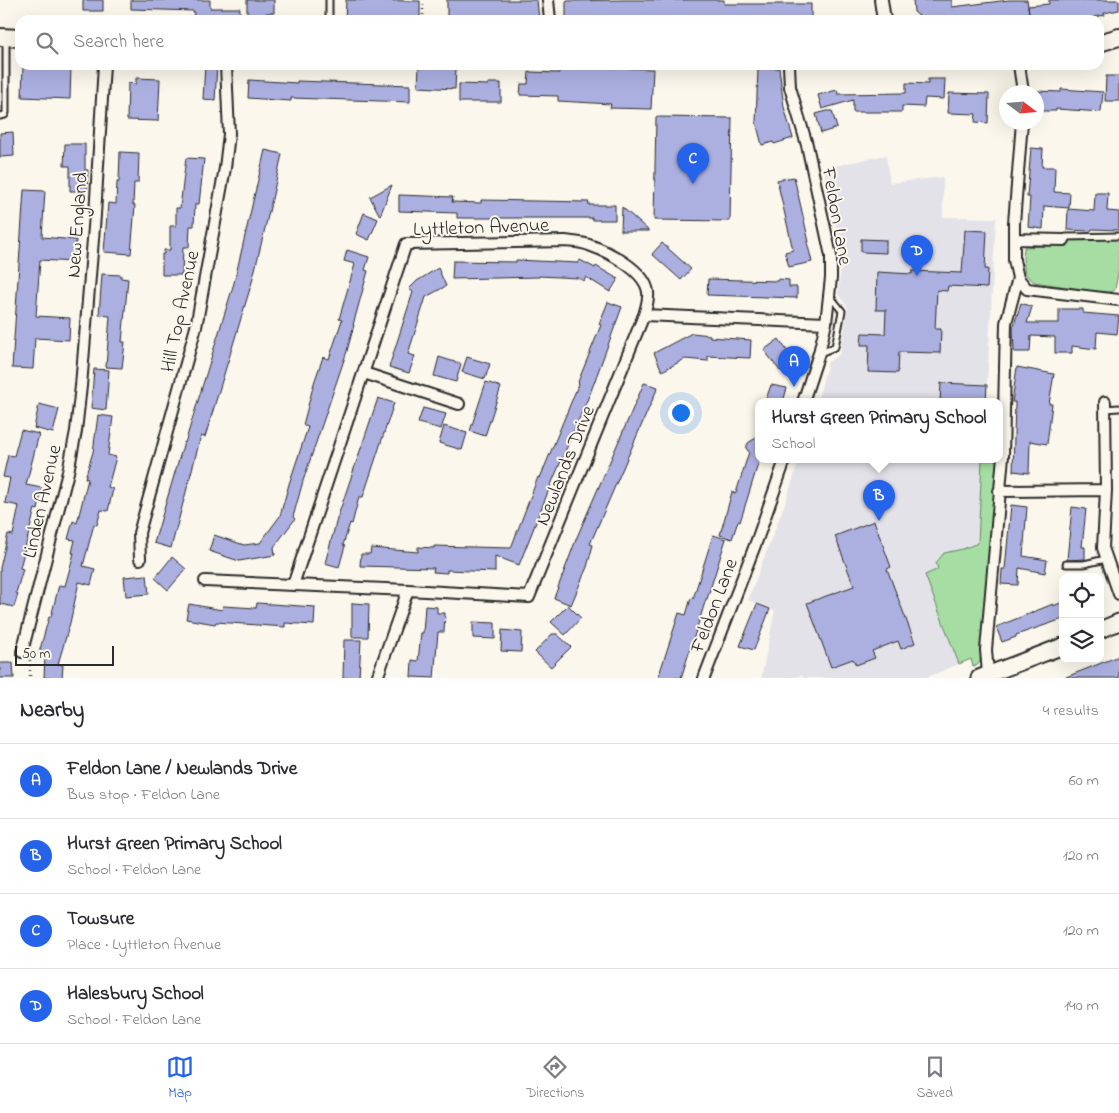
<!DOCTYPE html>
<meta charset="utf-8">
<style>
body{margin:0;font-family:"Indie Flower",sans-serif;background:#f2f2f3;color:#2b2b33}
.controls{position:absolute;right:15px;bottom:15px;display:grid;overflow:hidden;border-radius:10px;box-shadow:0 5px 20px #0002}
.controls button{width:45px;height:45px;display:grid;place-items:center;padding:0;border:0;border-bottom:1px solid #e1e1e2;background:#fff;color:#2b2b33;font:25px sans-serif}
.compass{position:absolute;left:999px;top:85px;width:45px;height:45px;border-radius:50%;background:#fff;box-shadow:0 5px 20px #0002;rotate:106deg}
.scale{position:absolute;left:15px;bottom:12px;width:99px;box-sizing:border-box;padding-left:5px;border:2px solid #2b2b2b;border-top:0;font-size:14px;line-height:18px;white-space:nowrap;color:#2b2b2b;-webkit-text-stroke:4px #fbf7ec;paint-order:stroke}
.you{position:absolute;left:680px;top:412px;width:18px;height:18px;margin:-12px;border:4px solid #fff;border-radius:50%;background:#1a73e8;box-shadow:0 0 0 8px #1a73e833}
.badge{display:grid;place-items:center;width:32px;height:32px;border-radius:50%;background:#2563eb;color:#fff;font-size:16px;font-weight:700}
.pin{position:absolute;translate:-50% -41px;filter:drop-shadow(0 1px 2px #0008)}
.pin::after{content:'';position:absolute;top:26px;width:18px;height:15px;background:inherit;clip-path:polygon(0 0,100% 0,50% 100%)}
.popup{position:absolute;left:755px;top:398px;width:248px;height:65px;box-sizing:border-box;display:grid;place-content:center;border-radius:10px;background:#fff;filter:drop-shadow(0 1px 4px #0005);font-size:16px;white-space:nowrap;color:#7c7c81}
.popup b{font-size:19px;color:#2b2b33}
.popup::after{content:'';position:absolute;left:50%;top:100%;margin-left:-10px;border:10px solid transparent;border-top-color:#fff}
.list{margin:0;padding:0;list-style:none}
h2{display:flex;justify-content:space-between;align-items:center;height:65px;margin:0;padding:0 20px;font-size:21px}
h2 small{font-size:16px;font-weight:400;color:#7c7c81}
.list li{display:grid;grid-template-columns:32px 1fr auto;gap:15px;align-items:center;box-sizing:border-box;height:75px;padding:0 20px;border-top:1px solid #e1e1e2}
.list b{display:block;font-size:19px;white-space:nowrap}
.list p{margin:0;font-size:16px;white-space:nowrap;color:#7c7c81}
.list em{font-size:16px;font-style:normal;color:#7c7c81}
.icon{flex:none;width:28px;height:28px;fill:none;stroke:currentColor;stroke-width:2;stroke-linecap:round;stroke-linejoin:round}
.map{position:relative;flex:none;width:1119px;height:678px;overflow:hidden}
.search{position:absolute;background:#fff;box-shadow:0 5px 20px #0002;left:15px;right:15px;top:15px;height:55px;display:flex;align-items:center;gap:12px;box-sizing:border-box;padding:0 18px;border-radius:15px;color:#7c7c81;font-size:19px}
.sheet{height:365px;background:#fff}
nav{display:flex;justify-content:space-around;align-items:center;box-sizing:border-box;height:70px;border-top:1px solid #e1e1e2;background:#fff;font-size:14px;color:#7c7c81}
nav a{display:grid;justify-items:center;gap:2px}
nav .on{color:#2563eb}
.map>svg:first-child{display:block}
.built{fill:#e3e2e9}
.green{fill:#a5dda2;stroke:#688466}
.building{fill:#abb0e1;stroke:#2b2b2b}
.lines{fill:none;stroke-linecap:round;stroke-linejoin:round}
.service-casing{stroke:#2b2b2b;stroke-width:9}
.minor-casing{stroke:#2b2b2b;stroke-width:14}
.tertiary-casing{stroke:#2b2b2b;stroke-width:16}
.secondary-casing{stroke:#2b2b2b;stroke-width:19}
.primary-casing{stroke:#2b2b2b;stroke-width:20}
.path{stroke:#2b2b2b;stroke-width:2.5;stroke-dasharray:1 4;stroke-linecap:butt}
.service{stroke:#fbf7ec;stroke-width:5}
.minor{stroke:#fbf7ec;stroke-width:10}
.tertiary{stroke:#fbf7ec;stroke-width:12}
.secondary{stroke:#fbf7ec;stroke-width:15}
.primary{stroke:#fbf7ec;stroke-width:16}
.labels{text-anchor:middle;stroke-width:4;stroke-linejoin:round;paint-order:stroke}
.street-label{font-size:20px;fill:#2b2b2b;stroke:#fbf7ec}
</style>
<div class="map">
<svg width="1119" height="678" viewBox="0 0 1119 678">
<rect width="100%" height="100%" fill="#fbf7ec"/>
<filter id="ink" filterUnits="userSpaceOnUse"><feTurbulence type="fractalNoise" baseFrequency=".02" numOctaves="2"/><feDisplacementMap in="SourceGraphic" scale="10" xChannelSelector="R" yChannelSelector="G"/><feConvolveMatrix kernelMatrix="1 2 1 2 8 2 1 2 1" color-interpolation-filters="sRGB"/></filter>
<g filter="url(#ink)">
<path class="built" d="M886 155 890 183 943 177V217L996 218 986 402H817L828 362 840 354 848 308 838 294 842 257 824 168Z
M799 460H982L971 659 925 678H803L802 675 792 678H761L775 611 748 600 787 498Z"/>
<path class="green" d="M1069 234 1119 239V268L1115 290 1107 293 1034 282 1025 274 1023 258 1024 247 1068 245Z
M982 460H998L980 662 973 667 971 659 959 664 925 575 938 569 936 563 944 553 963 549 978 543Z"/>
<path class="building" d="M83 0H103V11H83Z
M131 0H210V8H240L239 20H193L194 11 131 9Z
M247 0H274V13H266V16H247Z
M346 0 420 1V20H345Z
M447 0H537L539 20H447Z
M624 0H724V4H811V20H566V1Z
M913 0H952V7L1009 0H1027L1029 13 1006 16 1007 20H924L914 12Z
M1049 0H1119V10L1104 13 1105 15 1089 18V20H1030L1028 6 1049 4Z
M205 65H217L215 100 203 99Z
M23 66H71L70 99 22 97Z
M419 66 456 67 455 89 418 87Z
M559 66 653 69 651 109 610 108 611 104 558 101V96L520 95 521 84H528L529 72 559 73Z
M758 68H779L784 107 793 138 774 144 773 142 762 145 756 122Z
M1106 76H1119V101H1105Z
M136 78 160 79 158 121 127 120 128 83 136 84Z
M928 79H945L944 99 925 98 924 107 902 106V112H853V100L822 109 818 95 837 90 838 94 906 93V83L928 84Z
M249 80 297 83V81L410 85V102L291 98V101L248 98Z
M488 83H501V102H459V84L488 85Z
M1061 89 1103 92 1101 112 1056 109V111H1036V91L1061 92Z
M949 93 989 94 988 123 975 122 976 114 948 113Z
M827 111H832L837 128 821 133 816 114Z
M656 117 732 118 730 221 654 220Z
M13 132 14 156 0 157V133Z
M65 144H85V170H88L87 191H70V166H64Z
M1031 148 1043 149 1042 167H1055L1054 192 1070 193 1069 208 1044 206 1043 229 1028 227 1030 197H1027Z
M265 150 282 154 272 199 252 282 205 437 201 436 171 548 154 543 184 442 185 443 234 283Z
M120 152 139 153 138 183H134L133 205H135L131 254 104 252 108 203 116 204 117 182H119Z
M186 158 204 159 199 204H195L194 226H190L189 247H183L182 275H162V254H164V250H170V226H176V208H180Z
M794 177 809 242H807L812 262 789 267 785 252 793 250 777 180Z
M392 185 380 216 370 197Z
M24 190 45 191 42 237 76 240 74 262 40 260 36 316 70 318 69 340 35 338 33 369 12 368Z
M1095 193H1108L1107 211 1119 212V230L1092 229 1091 231 1067 230 1068 209 1094 211Z
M399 195 453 197 452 202 481 203V200L589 202V205H615V220H592V218H457V213L399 211Z
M622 207 649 231H621Z
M364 213 378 219 369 240 356 234Z
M965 230 987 231 985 269H988L987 288 948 286 947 291 937 290 935 329H941L940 353 899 352 898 373 868 372 869 345H861L862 333 885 334 886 310H876L877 272 912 274V271L962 273Z
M861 239 886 240V253L861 252Z
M662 243 691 269 681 280 652 254Z
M347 250 369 257 365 270 368 271 353 325H354L347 351 303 481 293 517 295 519 274 547 275 555 239 561 209 551 214 535 244 545 260 543 280 516 289 484 308 427 303 425 314 383 323 357 329 359 342 320 339 319 355 264 344 261Z
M516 260 578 263 580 260 595 268 596 266 618 279 610 292 586 277 584 281 578 278 539 276V277L452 279 453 261 516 262Z
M438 268 446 286 426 297 408 354 415 356 409 373 389 367 413 292 409 289 417 281Z
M102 274 121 275V278L128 279 122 342H125L122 368 106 367 110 316 99 315Z
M708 279 778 281V279L789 280V287H797V298L707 295Z
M608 302 622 307 591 391 550 487 519 565 495 556V572L447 570V573L433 572 434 568 360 566 361 554H370L371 548 418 552V547L434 548V546L511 548 538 477 540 478 579 383 578 382 601 325 599 324Z
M1021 303 1032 307 1027 323H1059V309H1083V313L1119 316 1117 334 1097 332 1096 349 1072 346V353H1055V337L1031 336 1030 352H1014L1013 328Z
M692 333 710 335V337L751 340 750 358 708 356V361L685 359 662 371 654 353Z
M779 339 794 361 780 371 764 350Z
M439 357 461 364 456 382 434 376Z
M467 357 490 364 485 379 462 372Z
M1017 367 1054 374 1049 404H1052L1047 444 1030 441 1029 473 1013 471 1015 402H1012Z
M94 369 109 370 106 410 91 408Z
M486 382 501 387 485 436 470 431Z
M644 383 658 387 590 544 593 545 587 567 571 605 554 598 577 537Z
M941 383 987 385 986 402H940Z
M771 385 787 388 783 402H765Z
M378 398 394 403 363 497H359L352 524 350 523 343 545 345 546 339 567 325 563 337 519Z
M39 404 59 409 53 433 34 428Z
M423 408 446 414 441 429 418 423Z
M98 415 113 417 108 455 116 457 108 487 113 489 108 511 101 510 97 525 94 524 83 566 95 569 91 585 79 582 70 623 58 664 63 665 62 678H44L45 655 39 653 49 617H51L59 585 65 586 74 553H72L75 540 68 539 73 521 77 523 88 479 85 478 93 452Z
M444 426 467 433 462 450 439 443Z
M21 430 39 434 26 485 42 488 38 510 35 509 20 568 23 569 16 593 18 594 14 607 0 604V568L8 534 13 535 19 506 5 503 10 478 3 477 8 455 14 456Z
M759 436V461L740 522 738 521 732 539 720 535 732 492 736 493 749 452 746 448 748 443Z
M1011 505 1027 507 1023 556 1047 560 1045 573 1019 568 1018 585 1001 584 1002 569H1005Z
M1072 507 1086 509 1082 547H1085V559L1067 560Z
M874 521 891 567 887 569 915 643 901 649 898 641 872 651 875 658 856 665 853 659 831 667 807 603 854 586 835 536Z
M713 535 726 539 707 599H706L681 678H658L679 613 686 615 691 598 693 599Z
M172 557 186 569 168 590 155 578Z
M147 575 149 594 126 596 124 577Z
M1063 602V619L1016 635V637L1002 642 996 627 1053 604V606Z
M257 603 315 607 314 625 285 623V627L216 622 215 624 186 619 189 604 222 610 223 606 256 608Z
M352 603 369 604 368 637H352Z
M757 604 770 609 754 650 740 646Z
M568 605 581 618 565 635 551 622Z
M425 606 437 607V613H445L444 632H438L434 678 411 677 412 660 418 661 421 633H423Z
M473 622 495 623V639L473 638Z
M502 630 522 632 521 652 501 651Z
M552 634H557L571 647 551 667 535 652Z
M344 640H361L359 678H343Z
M1119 656V678H1066V677Z
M0 663H13L14 678H0Z"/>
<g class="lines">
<defs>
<path id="service" d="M329 20V0
M0 116 5 115 6 113V40
M1064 240 1066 237 1119 236
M820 353 835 347 842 311 830 296
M1105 409 1119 408
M1066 564H1084L1106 559"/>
<path id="minor" d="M548 0 550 20
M789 65 790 87 807 145 831 256V278L826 323 819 353 803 402
M1019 65 1023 92
M1022 122 1014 223V260L1018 278 1027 289 1119 300
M1014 239 1064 240
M364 373 459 404
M1105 402 1106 490 1103 548 1119 594
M999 491 1106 490
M140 559 139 533 196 327 225 168 229 134 226 65
M205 581 408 590
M293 585 406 244 565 241C573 242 581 242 589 245 607 251 645 270 648 292 649 300 646 308 644 315
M22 652 68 472 76 431 81 386 95 215 104 65
M988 674 986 650 1003 456 1006 323 1018 278
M377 678 408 590 529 597 644 315 826 323
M704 678 757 540 785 460"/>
<path id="tertiary" d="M881 0 884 20"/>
<path id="secondary" d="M1100 630 1119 622
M979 678 1063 646"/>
<path id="primary" d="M0 37 20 38
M1099 43 1119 37"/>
</defs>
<use href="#service" class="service-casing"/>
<use href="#minor" class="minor-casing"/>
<use href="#tertiary" class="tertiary-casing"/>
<use href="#secondary" class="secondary-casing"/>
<use href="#primary" class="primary-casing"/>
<path class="path" d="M423 20V0
M30 660V678"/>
<use href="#service" class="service"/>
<use href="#minor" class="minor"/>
<use href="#tertiary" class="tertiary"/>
<use href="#secondary" class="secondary"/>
<use href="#primary" class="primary"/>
</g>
</g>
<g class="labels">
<g class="street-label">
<text transform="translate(838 216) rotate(80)" y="7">Feldon Lane</text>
<text transform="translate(76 225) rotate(-86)" y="7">New England</text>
<text transform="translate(481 226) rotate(-2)" y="7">Lyttleton Avenue</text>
<text transform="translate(179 311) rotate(-78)" y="7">Hill Top Avenue</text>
<text transform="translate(564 465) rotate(-68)" y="7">Newlands Drive</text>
<text transform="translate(41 501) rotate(-77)" y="7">Linden Avenue</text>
<text transform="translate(713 605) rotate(-69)" y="7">Feldon Lane</text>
</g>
</g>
</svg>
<div class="controls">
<button><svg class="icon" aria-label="locate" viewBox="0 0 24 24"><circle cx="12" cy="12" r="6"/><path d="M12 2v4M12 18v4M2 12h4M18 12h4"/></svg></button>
<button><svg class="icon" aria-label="layers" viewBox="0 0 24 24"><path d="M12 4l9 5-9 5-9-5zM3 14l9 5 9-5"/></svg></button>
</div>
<svg class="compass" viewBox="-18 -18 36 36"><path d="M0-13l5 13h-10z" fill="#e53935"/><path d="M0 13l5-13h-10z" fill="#7c7c81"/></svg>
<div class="scale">50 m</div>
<div class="you"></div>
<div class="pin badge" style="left:794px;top:387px">A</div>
<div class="pin badge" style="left:879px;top:521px">B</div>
<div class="popup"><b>Hurst Green Primary School</b>School</div>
<div class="pin badge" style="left:693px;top:184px">C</div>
<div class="pin badge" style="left:917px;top:276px">D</div>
<div class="search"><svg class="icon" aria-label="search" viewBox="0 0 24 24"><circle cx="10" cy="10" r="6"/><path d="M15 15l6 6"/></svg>Search here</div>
</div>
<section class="sheet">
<h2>Nearby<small>4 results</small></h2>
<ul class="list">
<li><span class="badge">A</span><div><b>Feldon Lane / Newlands Drive</b><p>Bus stop · Feldon Lane</p></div><em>60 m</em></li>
<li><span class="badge">B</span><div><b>Hurst Green Primary School</b><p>School · Feldon Lane</p></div><em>120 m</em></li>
<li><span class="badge">C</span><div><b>Towsure</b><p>Place · Lyttleton Avenue</p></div><em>120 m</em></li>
<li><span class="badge">D</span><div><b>Halesbury School</b><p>School · Feldon Lane</p></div><em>140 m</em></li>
</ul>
</section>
<nav>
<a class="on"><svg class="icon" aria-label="map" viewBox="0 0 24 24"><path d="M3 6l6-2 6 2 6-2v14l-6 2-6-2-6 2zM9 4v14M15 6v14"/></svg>Map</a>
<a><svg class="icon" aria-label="directions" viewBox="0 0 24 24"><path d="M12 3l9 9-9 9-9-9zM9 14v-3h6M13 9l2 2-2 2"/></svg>Directions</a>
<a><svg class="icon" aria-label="saved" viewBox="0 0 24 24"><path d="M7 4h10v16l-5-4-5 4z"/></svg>Saved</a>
</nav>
